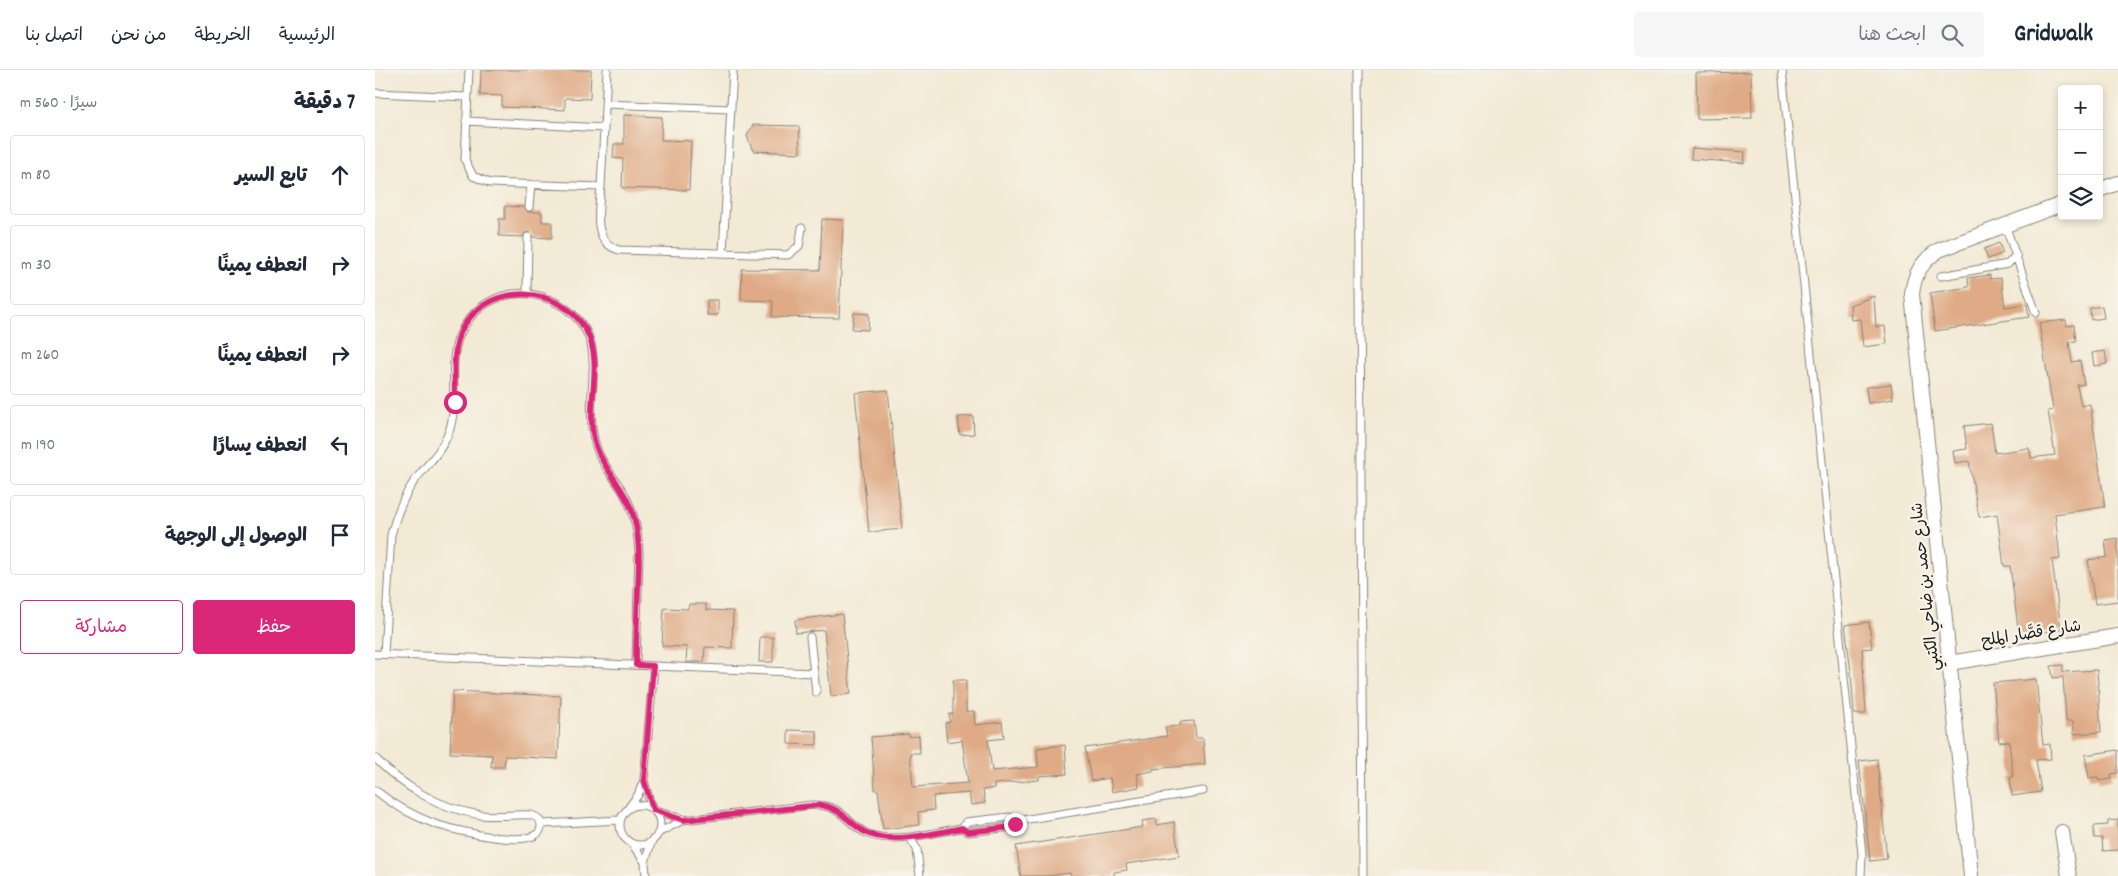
<!DOCTYPE html>
<html lang="ar">
<meta charset="utf-8">
<style>
body{margin:0;font-family:Dekko,"Playpen Sans Arabic",sans-serif;background:#f6f6f7;color:#1f2937;direction:rtl}
.controls{position:absolute;right:15px;top:15px;display:grid;overflow:hidden;border-radius:5px;box-shadow:0 2px 8px #0003}
.controls button{width:45px;height:45px;display:grid;place-items:center;padding:0;border:0;border-bottom:1px solid #e0e1e3;background:#fff;color:#1f2937;font:25px sans-serif}
.stop{position:absolute;width:15px;height:15px;margin:-11px;border:4px solid #db2777;border-radius:50%;background:#fff}
.stop.end{background:#db2777;border-color:#fff;box-shadow:0 1px 5px #0008}
.list{margin:0;padding:0;list-style:none}
h2{display:flex;justify-content:space-between;align-items:center;height:65px;margin:0;padding:0 20px;font-size:21px}
h2 small{font-size:16px;font-weight:400;color:#747a83}
.list li{display:grid;grid-template-columns:32px 1fr auto;gap:15px;align-items:center;box-sizing:border-box;height:80px;margin:0 10px 10px;padding:0 10px;border:1px solid #e0e1e3;border-radius:5px}
.list b{display:block;font-size:19px;white-space:nowrap}
.list em{font-size:16px;font-style:normal;color:#747a83}
.actions{display:flex;gap:10px;padding:15px 20px}
.actions a{flex:1;padding:11px 0;border:1px solid #db2777;border-radius:5px;text-align:center;font-size:18px;color:#db2777}
.actions .main{background:#db2777;color:#fff}
.icon{flex:none;width:28px;height:28px;fill:none;stroke:currentColor;stroke-width:2;stroke-linecap:round;stroke-linejoin:round}
.map{position:relative;flex:none;width:1743px;height:806px;overflow:hidden;direction:ltr}
header{display:flex;align-items:center;gap:30px;box-sizing:border-box;height:70px;padding:0 25px;background:#fff;border-bottom:1px solid #e0e1e3}
header strong{font-size:24px}
nav{display:flex;gap:28px;margin-inline-start:auto;font-size:18px}
.search{width:350px;height:45px;background:#f6f6f7;display:flex;align-items:center;gap:12px;box-sizing:border-box;padding:0 18px;border-radius:5px;color:#747a83;font-size:19px}
main{display:flex}
aside{flex:1;background:#fff}
.map>svg:first-child{display:block}
.building{fill:#dfaa85}
.lines{fill:none;stroke-linecap:round;stroke-linejoin:round}
.service-casing{stroke:#888378;stroke-width:9}
.minor-casing{stroke:#888378;stroke-width:16}
.service{stroke:#fff;stroke-width:7}
.minor{stroke:#fff;stroke-width:14}
.route{stroke:#db2777;stroke-width:6}
.labels{text-anchor:middle;stroke-width:4.5;stroke-linejoin:round;paint-order:stroke}
.street-label{font-size:16px;fill:#1c1c1c;stroke:#f7f3e8}
</style>
<header>
<strong>Gridwalk</strong>
<div class="search"><svg class="icon" aria-label="search" viewBox="0 0 24 24"><circle cx="10" cy="10" r="6"/><path d="M15 15l6 6"/></svg>ابحث هنا</div>
<nav><a>الرئيسية</a><a>الخريطة</a><a>من نحن</a><a>اتصل بنا</a></nav>
</header>
<main>
<div class="map">
<svg width="1743" height="806" viewBox="0 0 1743 806">
<rect width="100%" height="100%" fill="#f7f3e8"/>
<filter id="ink" filterUnits="userSpaceOnUse"><feTurbulence type="fractalNoise" baseFrequency=".02" numOctaves="2"/><feDisplacementMap in="SourceGraphic" scale="10" xChannelSelector="R" yChannelSelector="G"/><feConvolveMatrix kernelMatrix="1 2 1 2 8 2 1 2 1" color-interpolation-filters="sRGB"/></filter>
<filter id="wash" filterUnits="userSpaceOnUse"><feTurbulence type="fractalNoise" baseFrequency=".0096" numOctaves="4" result="noise"/><feDisplacementMap in="SourceGraphic" scale="20" xChannelSelector="R" yChannelSelector="G"/><feGaussianBlur stdDeviation="1.12" result="paint"/><feColorMatrix in="noise" values="0 0 0 0 0 0 0 0 0 0 0 0 0 0 0 0 0 1.4 0 .05"/><feComposite in="paint" operator="in"/></filter>
<g filter="url(#wash)">
<rect width="100%" height="100%" fill="#f3ead5"/>
<g id="blocks">
<path class="building" d="M106 0H216L215 29 190 28V40L127 37V26L105 25Z
M1376 2 1377 48 1322 49 1321 3Z
M249 45 287 47 286 70 316 71 314 120 247 118 248 89 238 88 239 74H249Z
M378 55 424 56 425 83 378 81 372 66Z
M1317 78 1370 82 1369 93 1316 89Z
M130 136 149 137 153 142H167V152H177V168L158 167 154 162 150 163 148 167 124 166V149H130Z
M447 149 468 150 464 248 397 247 398 231 366 230 367 199 445 200Z
M1624 173 1628 183 1613 189 1609 179Z
M1615 205V209L1626 208 1630 237 1652 234 1654 247 1560 261 1555 223 1594 217 1593 208Z
M1499 226 1501 257 1510 256 1512 274 1488 277 1485 249 1476 250 1475 235Z
M332 230H343V245H332Z
M1727 236 1729 248 1716 250 1715 238Z
M479 243 494 244 493 260 477 259Z
M1691 250 1692 256 1699 255 1701 271 1694 272 1697 292 1705 291 1709 314 1702 315 1706 336 1715 334 1730 437 1680 444 1685 489 1677 490 1686 560 1644 565 1635 496H1629L1622 444 1604 447 1594 391 1580 393 1578 381 1592 379 1589 356 1616 353 1620 383 1654 378 1656 388 1680 385 1673 341 1678 340 1664 253Z
M1730 281 1732 294 1719 296 1717 283Z
M1516 314 1518 329 1493 333 1491 317Z
M513 320 527 459 494 462 480 323Z
M598 346 599 364 585 365 583 347Z
M1743 468V531L1720 534 1713 490 1732 487 1730 470Z
M314 534H331V540L358 541 357 578 330 577 329 592H311L312 577 287 576 289 538 313 539Z
M467 544 476 624 456 626 449 560 421 563 420 550Z
M1494 552 1497 578 1487 579 1491 644H1479L1476 602 1470 555Z
M385 567H398V592H384Z
M1688 595V602L1722 600 1726 662 1699 664 1698 651H1691L1688 607 1678 608 1676 596Z
M1661 609 1668 675 1675 674 1676 689 1661 690 1666 722 1637 726 1635 708 1638 707 1634 671 1624 672 1618 613Z
M578 610H591V642L599 641 600 655 627 652 629 668 613 670 617 701 663 697 662 678 690 675 692 704 664 706V710L619 714V718L608 720 610 733 596 735 594 723 558 726 559 740 543 742 544 755 508 759 503 720H500L496 667 534 664V667L544 666 545 683H535L538 717 593 713 587 670 572 672 570 653 575 652 574 644H578Z
M78 621 186 626 183 689 130 686 129 697H116L117 685 75 683Z
M819 651 821 668H828L830 694 778 699V701L762 704 764 717 737 722 735 708 716 711 710 678 792 666 790 657 805 656V652Z
M413 660 442 661V675L413 674Z
M1743 680V703L1736 704 1737 709 1724 711 1723 707 1714 708 1710 685Z
M1502 689 1512 789 1495 791 1484 691Z
M781 749 782 755 799 752 804 786 751 794 752 800 739 802V806H696L695 803 673 806H646L641 776 768 757 767 751Z
M1743 750V780L1728 781 1727 768H1719V756L1733 755V751Z"/>
</g>
</g>
<g filter="url(#ink)">
<use href="#blocks" fill-opacity="0" stroke="#888378" stroke-width="1"/>
<g class="lines">
<defs>
<path id="service" d="M94 0 90 90 98 106 115 113 226 117 232 0
M984 0 988 806
M1407 0 1487 784 1486 806
M0 23 92 27
M230 34 356 39
M91 51 229 58
M226 117C224 139 216 172 244 180L413 185 424 176 427 158
M154 137 156 114
M1630 155 1661 243
M348 183 358 0
M1566 206 1633 194 1641 185
M152 223 153 167
M435 567 441 622
M0 584 439 603
M9 584 16 465C21 446 27 429 38 413 50 396 65 384 73 364 86 332 71 295 85 264 95 242 114 228 137 224 153 222 170 226 184 234 239 267 209 316 218 364 222 388 233 399 245 417 258 436 263 460 264 482L261 595
M0 688C28 717 66 739 106 745 123 747 139 744 156 745 160 746 163 748 165 751 177 786 75 759 60 754 39 746 18 735 0 720
M269 711 277 739
M245 755a20 20 0 1 1 40 0a20 20 0 1 1-40 0Z
M254 737 263 725 269 710 279 596
M280 741 308 749
M167 754 245 750
M587 758 591 752 635 747 641 751
M283 763 308 750 438 735C469 735 469 752 491 763 516 775 560 762 587 758L593 762 636 757 641 751 828 721
M534 767 542 779 545 806
M257 774 270 792
M271 806 270 792 277 770"/>
<path id="minor" d="M1724 120 1743 113
M1574 593 1743 566
M1687 762 1694 806
M1596 806 1537 224C1539 204 1547 191 1564 180L1687 134"/>
</defs>
<use href="#service" class="service-casing"/>
<use href="#minor" class="minor-casing"/>
<use href="#service" class="service"/>
<use href="#minor" class="minor"/>
</g>
</g>
<g class="lines" filter="url(#ink)">
<path class="route" d="M80 332C80 307 76 279 88 257 115 211 185 215 211 260 229 293 212 329 218 364 223 395 247 413 257 441 266 467 264 493 263 520 262 545 261 570 261 595L278 596 269 710 278 740 308 750 446 735C467 739 472 751 488 761 512 776 560 763 587 758L593 762 636 757 640 754"/>
</g>
<g class="labels">
<g class="street-label">
<text transform="translate(1549 517) rotate(-96)" y="6">شارع حمد بن ضاحي الكتبي</text>
<text transform="translate(1656 562) rotate(-9)" y="6">شارع قصَّار المِلح</text>
</g>
</g>
</svg>
<div class="controls">
<button>+</button>
<button>−</button>
<button><svg class="icon" aria-label="layers" viewBox="0 0 24 24"><path d="M12 4l9 5-9 5-9-5zM3 14l9 5 9-5"/></svg></button>
</div>
<div class="stop" style="left:80px;top:332px"></div>
<div class="stop end" style="left:640px;top:754px"></div>
</div>
<aside>
<h2>7 دقيقة<small>سيرًا · 560 m</small></h2>
<ul class="list">
<li><svg class="icon" aria-label="ahead" viewBox="0 0 24 24"><path d="M12 20V5M6 11l6-6 6 6"/></svg><div><b>تابع السير</b></div><em>80 m</em></li>
<li><svg class="icon" aria-label="right" viewBox="0 0 24 24"><path d="M7 20v-9h11M14 6l5 5-5 5"/></svg><div><b>انعطف يمينًا</b></div><em>30 m</em></li>
<li><svg class="icon" aria-label="right" viewBox="0 0 24 24"><path d="M7 20v-9h11M14 6l5 5-5 5"/></svg><div><b>انعطف يمينًا</b></div><em>260 m</em></li>
<li><svg class="icon" aria-label="left" viewBox="0 0 24 24"><path d="M17 20v-9H6M10 6l-5 5 5 5"/></svg><div><b>انعطف يسارًا</b></div><em>190 m</em></li>
<li><svg class="icon" aria-label="arrive" viewBox="0 0 24 24"><path d="M6 21V4h12l-3 4 3 4H6"/></svg><div><b>الوصول إلى الوجهة</b></div></li>
</ul>
<div class="actions"><a class="main">حفظ</a><a>مشاركة</a></div>
</aside>
</main>
